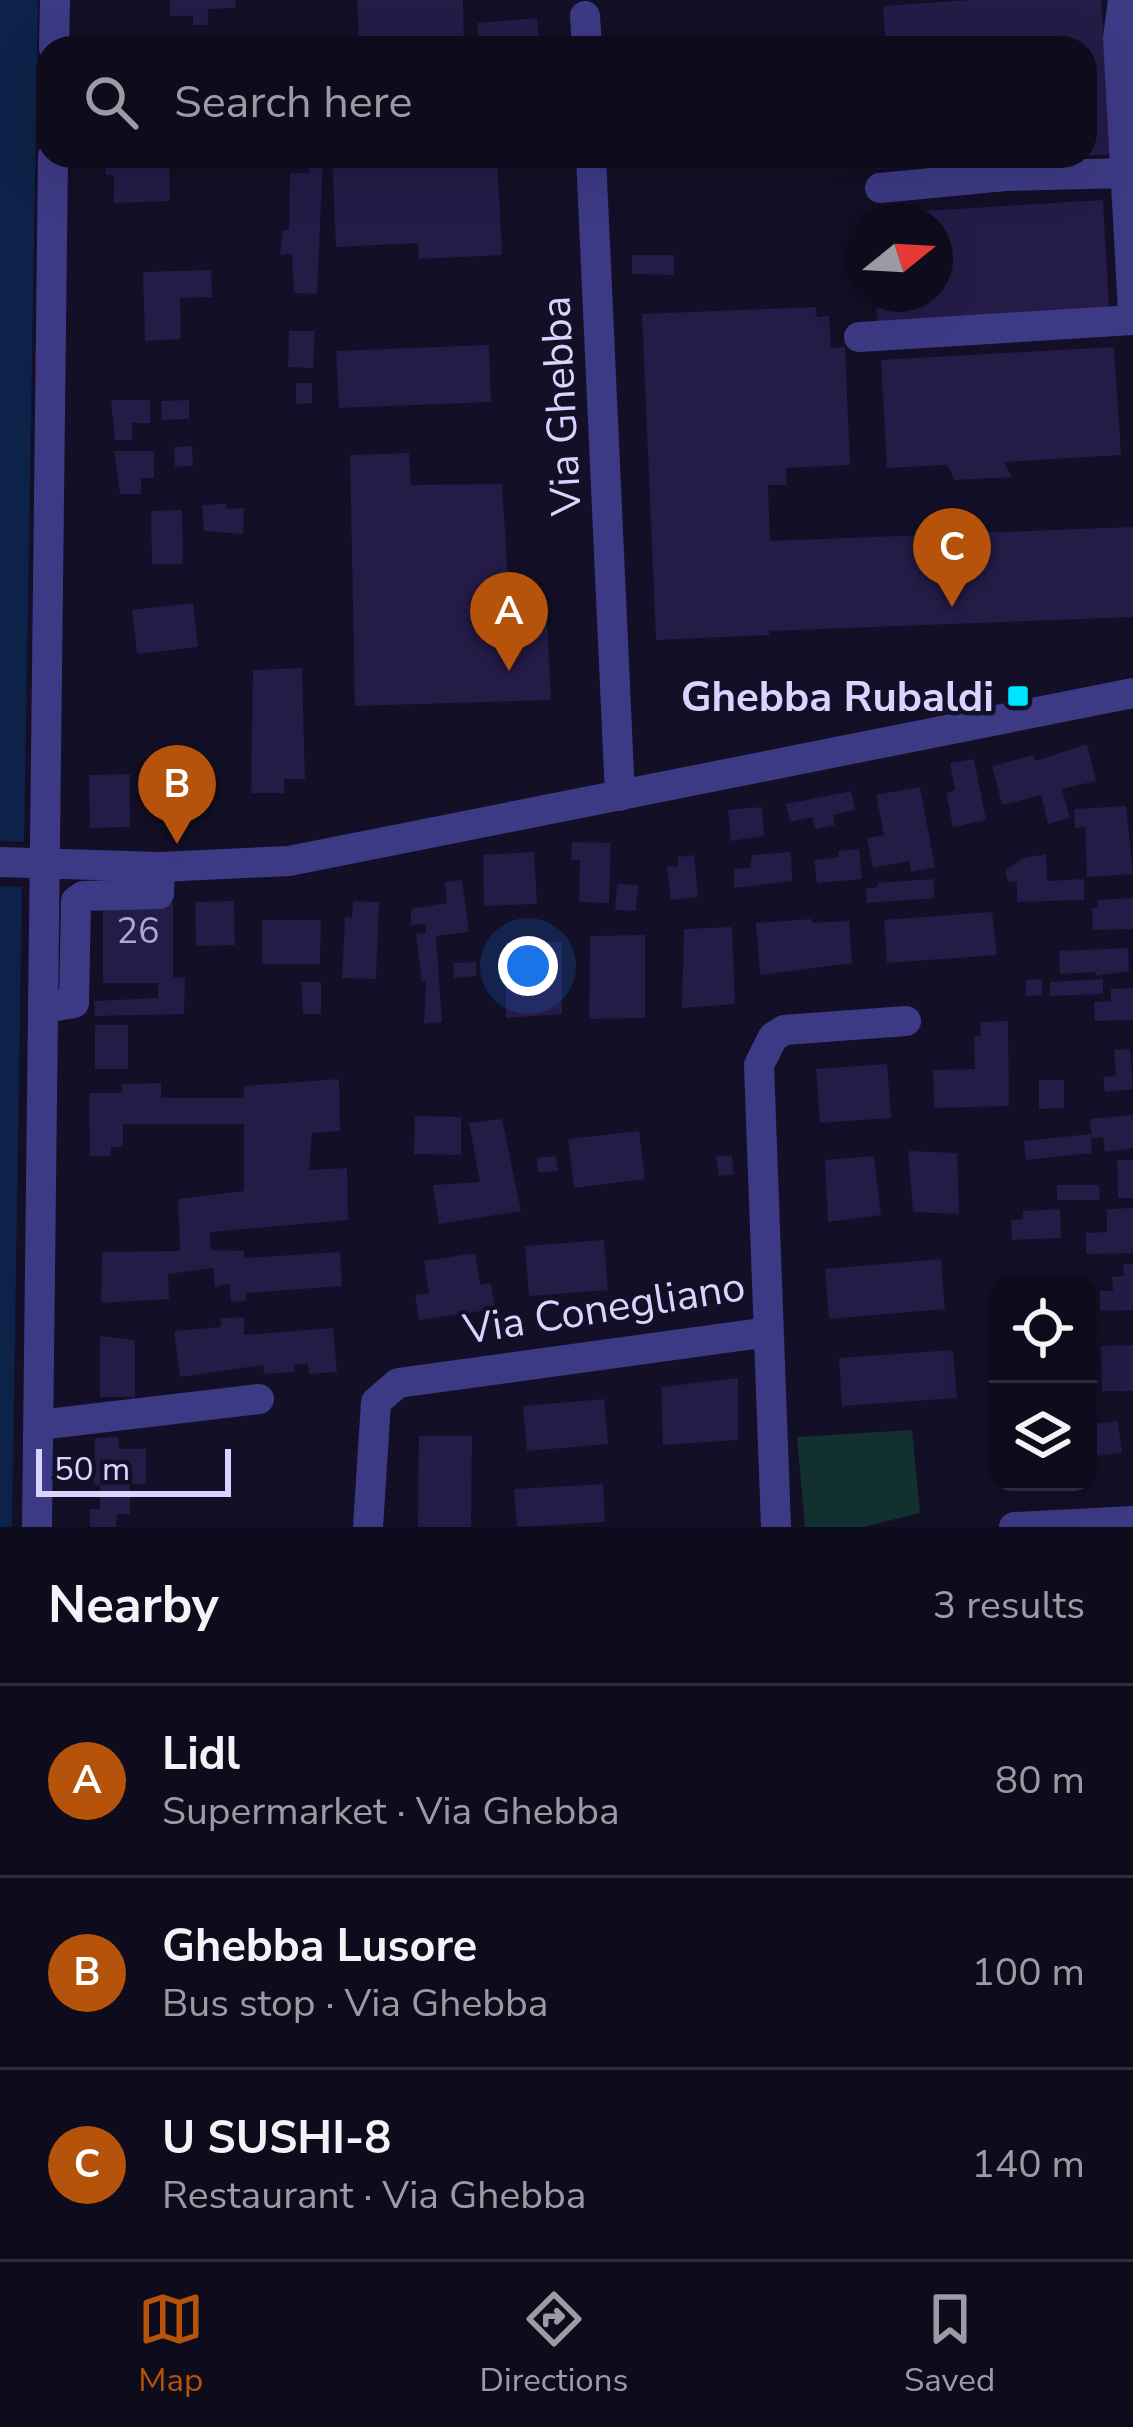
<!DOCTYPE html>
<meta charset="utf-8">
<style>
body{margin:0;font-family:"Nunito Sans",sans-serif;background:#1c1929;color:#f1f3f6}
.controls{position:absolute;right:36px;bottom:36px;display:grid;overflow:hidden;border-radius:24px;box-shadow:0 12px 48px #0002}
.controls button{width:108px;height:108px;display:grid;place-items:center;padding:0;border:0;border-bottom:3px solid #2e2b3b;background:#0e0b1c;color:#f1f3f6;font:60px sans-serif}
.compass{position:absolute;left:845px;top:204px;width:108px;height:108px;border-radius:50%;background:#0e0b1c;box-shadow:0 12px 48px #0002;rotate:72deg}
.scale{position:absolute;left:36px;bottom:30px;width:195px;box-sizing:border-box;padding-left:12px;border:6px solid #d9d4ff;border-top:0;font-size:33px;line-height:42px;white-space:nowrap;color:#d9d4ff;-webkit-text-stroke:9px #130f26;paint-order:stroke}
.you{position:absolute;left:528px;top:966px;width:42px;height:42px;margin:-30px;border:9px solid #fff;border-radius:50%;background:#1a73e8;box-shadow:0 0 0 18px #1a73e833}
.badge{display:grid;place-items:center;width:78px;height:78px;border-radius:50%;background:#b45309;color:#fff;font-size:39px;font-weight:700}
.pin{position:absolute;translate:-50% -99px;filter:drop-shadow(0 3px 6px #0008)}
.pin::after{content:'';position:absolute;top:63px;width:42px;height:36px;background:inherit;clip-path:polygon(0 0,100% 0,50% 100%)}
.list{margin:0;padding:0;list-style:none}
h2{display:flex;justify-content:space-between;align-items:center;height:156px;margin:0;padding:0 48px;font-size:51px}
h2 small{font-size:39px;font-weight:400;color:#9b9ba3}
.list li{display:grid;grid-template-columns:78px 1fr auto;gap:36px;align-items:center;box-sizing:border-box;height:192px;padding:0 48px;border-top:3px solid #2e2b3b}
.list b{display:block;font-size:45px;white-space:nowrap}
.list p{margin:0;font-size:39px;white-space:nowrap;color:#9b9ba3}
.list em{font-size:39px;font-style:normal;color:#9b9ba3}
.icon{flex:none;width:66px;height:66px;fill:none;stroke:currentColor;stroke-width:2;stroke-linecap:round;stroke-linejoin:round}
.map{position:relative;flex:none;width:1133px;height:1527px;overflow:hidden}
.search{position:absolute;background:#0e0b1c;box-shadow:0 12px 48px #0002;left:36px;right:36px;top:36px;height:132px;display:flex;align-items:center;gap:30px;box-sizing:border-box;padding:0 42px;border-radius:36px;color:#9b9ba3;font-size:45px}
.sheet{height:732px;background:#0e0b1c}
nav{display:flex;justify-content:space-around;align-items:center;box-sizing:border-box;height:168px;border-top:3px solid #2e2b3b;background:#0e0b1c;font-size:33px;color:#9b9ba3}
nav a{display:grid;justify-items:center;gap:6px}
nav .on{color:#b45309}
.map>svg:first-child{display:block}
.green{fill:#12302f}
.water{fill:#0c2248}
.building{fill:#241b47}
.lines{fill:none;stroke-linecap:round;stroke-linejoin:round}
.minor{stroke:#3d3a85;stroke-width:30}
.poi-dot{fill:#00e5ff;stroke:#130f26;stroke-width:4.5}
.labels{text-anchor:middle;stroke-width:9;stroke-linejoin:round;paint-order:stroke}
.number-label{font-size:36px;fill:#aca6d1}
.street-label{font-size:42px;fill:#d9d4ff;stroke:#130f26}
.poi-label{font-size:42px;font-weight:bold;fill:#d9d4ff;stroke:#130f26;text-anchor:end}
</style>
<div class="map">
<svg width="1133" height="1527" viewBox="0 0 1133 1527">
<rect width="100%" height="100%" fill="#130f26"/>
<path class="green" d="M912 1430 920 1513 863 1527H805L797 1437Z"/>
<path class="water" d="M0 0H38L24 842 0 841Z
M0 886 22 887 12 1527H0Z"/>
<path class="building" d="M170 0H235L236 8 208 9V25H193V16H170Z
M357 0H463L464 48H353L352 39H359Z
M972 0H1101L1112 154 1085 156V48H886L883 6Z
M537 18 539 38 479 43 477 23Z
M105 156H169L170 201 114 203V175H106Z
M308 156H323L317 294 294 293 292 254 280 255 283 230H289L290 173H309Z
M332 156H497L502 255 419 259 418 243 336 247Z
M876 156H1029V160L877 169Z
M1103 200 1109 307 877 322 876 294H935V222H871V214Z
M632 255H674V275L632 274Z
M211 270 212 297 180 298 181 339 145 341 143 272Z
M816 307 817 317 829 316 831 348 845 347 850 465 786 468 787 485H768L770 541 1133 527V617L769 631V635L656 640 642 314Z
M289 331H315L313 368 288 367Z
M489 345 491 402 339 408 336 351Z
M1114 347 1121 455 1004 462 1012 477 955 480 947 465 887 468 881 360Z
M296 383H312V403L296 404Z
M111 400H150V423H132V440H115Z
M189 400V419L162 420 161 401Z
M192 446 193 466 175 467 174 447Z
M114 451H154V478H141V494H120Z
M409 453 411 485 502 484 511 625 547 623 551 700 355 706 350 455Z
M226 504V509L244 508 243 534 204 531 202 505Z
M182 510 183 564H152L151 511Z
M193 603 198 647 137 654 132 610Z
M302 668 305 779H284V793H251L253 670Z
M1087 744 1096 781 1062 789 1070 818 1048 824 1041 795 1002 805 992 766 1034 755 1035 761Z
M974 759 986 820 953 827 946 793 955 790 950 763Z
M130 774V827L90 828 89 775Z
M920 787 935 867 911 872 909 861 873 868 867 838 884 835 876 795Z
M851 791 855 810 833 815 835 825 815 829 812 817 790 822 786 804Z
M1126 806 1133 874 1087 877 1085 827 1075 828 1074 809Z
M762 807 764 836 731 841 728 810Z
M572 842 611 843 609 903 579 902 580 860H571Z
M859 849 862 879 817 883 814 860 839 857 838 851Z
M534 852 537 904 484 906 483 855Z
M791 852 792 881 734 888V869L750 868 752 855Z
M1046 854 1047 881 1084 879V900L1017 902V881L1008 882 1005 870 1024 858Z
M694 855 698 897 671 900 667 867 678 866V857Z
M933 879 935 898 867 903 866 889 878 887V883Z
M462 880 469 932 436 936 442 1022 424 1024 426 981 422 982 416 934 426 933 425 924 411 925V909L447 903 445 882Z
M617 884 638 885 636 911 615 910Z
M1133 898V929L1093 930 1092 908H1098L1097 900Z
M234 901 235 945 196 946 195 902Z
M353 901 379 902 376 979 342 978 345 917 352 918Z
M173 903V977L185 978 184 1014 95 1016 94 1001 158 998V983H103V905Z
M992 912 997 955 887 963 884 920Z
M812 919V923L849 921 852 963 760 975 756 923Z
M262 920H321L320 964H262Z
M732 927 735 1004 682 1008 684 929Z
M645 935V1018L589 1019 590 936Z
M505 942H562V1014L506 1018Z
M1128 948 1129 971 1096 976V972L1060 974 1059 951Z
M476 962V976L454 978 453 963Z
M1042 979V995L1026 996V980Z
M1103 979V994L1050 996V982Z
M301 982H321V1014H303Z
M1133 988V1020L1095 1021 1094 1002 1111 1001V989Z
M1008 1021 1009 1106 934 1108 933 1070 975 1069 974 1036H981L980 1022Z
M95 1025H128V1069H95Z
M1130 1049 1133 1089 1105 1092 1103 1077 1116 1076 1114 1050Z
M887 1064 891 1118 820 1123 816 1069Z
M339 1079 340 1131 312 1133 309 1170 347 1168 348 1220 210 1232 211 1250 244 1251V1258L340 1252 342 1286 246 1293V1301L231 1302 229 1284 215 1287 213 1268 168 1274 169 1299 101 1303 102 1252 180 1251 178 1199 244 1191V1124H123V1147H111V1156H90L89 1093H122V1084L161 1083V1098H244V1086Z
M1039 1080H1064V1108L1039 1109Z
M1133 1115V1148L1105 1152 1103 1137 1092 1138 1090 1119Z
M415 1116 461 1117V1155L414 1154Z
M502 1119 521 1211 439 1224 433 1185 480 1182 469 1123Z
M639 1131 645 1179 574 1188 568 1139Z
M1091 1134 1092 1153 1026 1160 1024 1141Z
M908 1151 957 1153 959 1214 913 1212Z
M732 1155 734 1174 719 1176 716 1157Z
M556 1156 558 1171 538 1173 537 1158Z
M874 1156 881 1215 828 1222 825 1160Z
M1117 1160H1133V1198H1118Z
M1057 1185H1099L1100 1200H1057Z
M1133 1208V1253L1086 1254V1233L1107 1232V1209Z
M1060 1209 1061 1238 1012 1240 1011 1220 1023 1219V1211Z
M604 1240 608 1290 529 1296 525 1246Z
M475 1253 480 1285 491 1283 495 1309 419 1320 415 1295 429 1293 424 1261Z
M941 1259 945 1309 829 1319 825 1269Z
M1123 1264H1133V1310L1100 1311V1291H1113L1112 1277 1124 1276Z
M244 1317V1335L333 1328 337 1372 309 1374 308 1363 294 1365 295 1372 264 1374 263 1365 180 1377 174 1331 221 1327V1318Z
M100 1336 135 1340V1397H100Z
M1133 1345V1391H1102L1101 1346Z
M953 1350 957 1398 842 1406 839 1358Z
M738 1378V1440L663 1445 661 1387Z
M604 1399 608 1444 527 1451 523 1406Z
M1118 1421 1122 1453 1088 1457V1424Z
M419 1436H472L471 1527H418Z
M118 1437 119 1449H146V1484H130V1514H117L116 1527H90V1509H100V1485H94L95 1438Z
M603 1484 605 1522 517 1527 514 1489Z"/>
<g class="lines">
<path class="minor" d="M1123 0 1118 38 1133 311
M585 16 587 48
M54 48 55 0
M591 156 620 796
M880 188 1005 176 1126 173
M859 337 1133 320
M0 862 160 867 289 861 1133 693
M45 1008 74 1003 76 901 83 896 159 894 160 867
M39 1425 259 1399
M37 1527 53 156
M368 1527 376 1402 398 1383 768 1332
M776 1527 759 1065 773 1037 784 1030 906 1021
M1014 1527 1133 1521"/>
</g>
<rect class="poi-dot" x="1006" y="684" width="24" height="24" rx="6"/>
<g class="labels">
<g class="number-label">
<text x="138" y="943">26</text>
</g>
<g class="street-label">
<text transform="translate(560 406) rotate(-93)" y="15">Via Ghebba</text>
<text transform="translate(604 1307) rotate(-9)" y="15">Via Conegliano</text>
</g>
<g class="poi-label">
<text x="994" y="711">Ghebba Rubaldi</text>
</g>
</g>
</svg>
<div class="controls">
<button><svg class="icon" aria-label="locate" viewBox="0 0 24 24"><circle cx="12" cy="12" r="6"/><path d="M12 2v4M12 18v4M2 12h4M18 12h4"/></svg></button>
<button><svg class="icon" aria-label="layers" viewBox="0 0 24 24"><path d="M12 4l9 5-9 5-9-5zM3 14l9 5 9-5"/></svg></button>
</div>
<svg class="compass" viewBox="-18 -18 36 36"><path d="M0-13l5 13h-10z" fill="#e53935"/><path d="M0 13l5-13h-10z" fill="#9b9ba3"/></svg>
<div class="scale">50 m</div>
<div class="you"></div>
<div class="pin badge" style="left:509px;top:671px">A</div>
<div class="pin badge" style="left:177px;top:844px">B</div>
<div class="pin badge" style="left:952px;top:607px">C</div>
<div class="search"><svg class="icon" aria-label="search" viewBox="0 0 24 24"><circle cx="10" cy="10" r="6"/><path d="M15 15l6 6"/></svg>Search here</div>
</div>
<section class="sheet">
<h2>Nearby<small>3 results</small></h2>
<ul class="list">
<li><span class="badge">A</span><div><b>Lidl</b><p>Supermarket · Via Ghebba</p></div><em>80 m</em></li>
<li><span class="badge">B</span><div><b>Ghebba Lusore</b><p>Bus stop · Via Ghebba</p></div><em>100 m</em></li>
<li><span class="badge">C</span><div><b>U SUSHI-8</b><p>Restaurant · Via Ghebba</p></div><em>140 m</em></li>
</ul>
</section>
<nav>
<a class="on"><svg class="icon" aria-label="map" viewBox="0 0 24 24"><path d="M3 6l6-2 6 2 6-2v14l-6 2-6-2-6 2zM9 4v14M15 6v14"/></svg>Map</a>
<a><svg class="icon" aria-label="directions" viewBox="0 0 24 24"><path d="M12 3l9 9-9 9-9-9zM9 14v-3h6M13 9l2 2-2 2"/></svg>Directions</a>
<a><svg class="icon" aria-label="saved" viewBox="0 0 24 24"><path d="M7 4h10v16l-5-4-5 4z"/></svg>Saved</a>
</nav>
